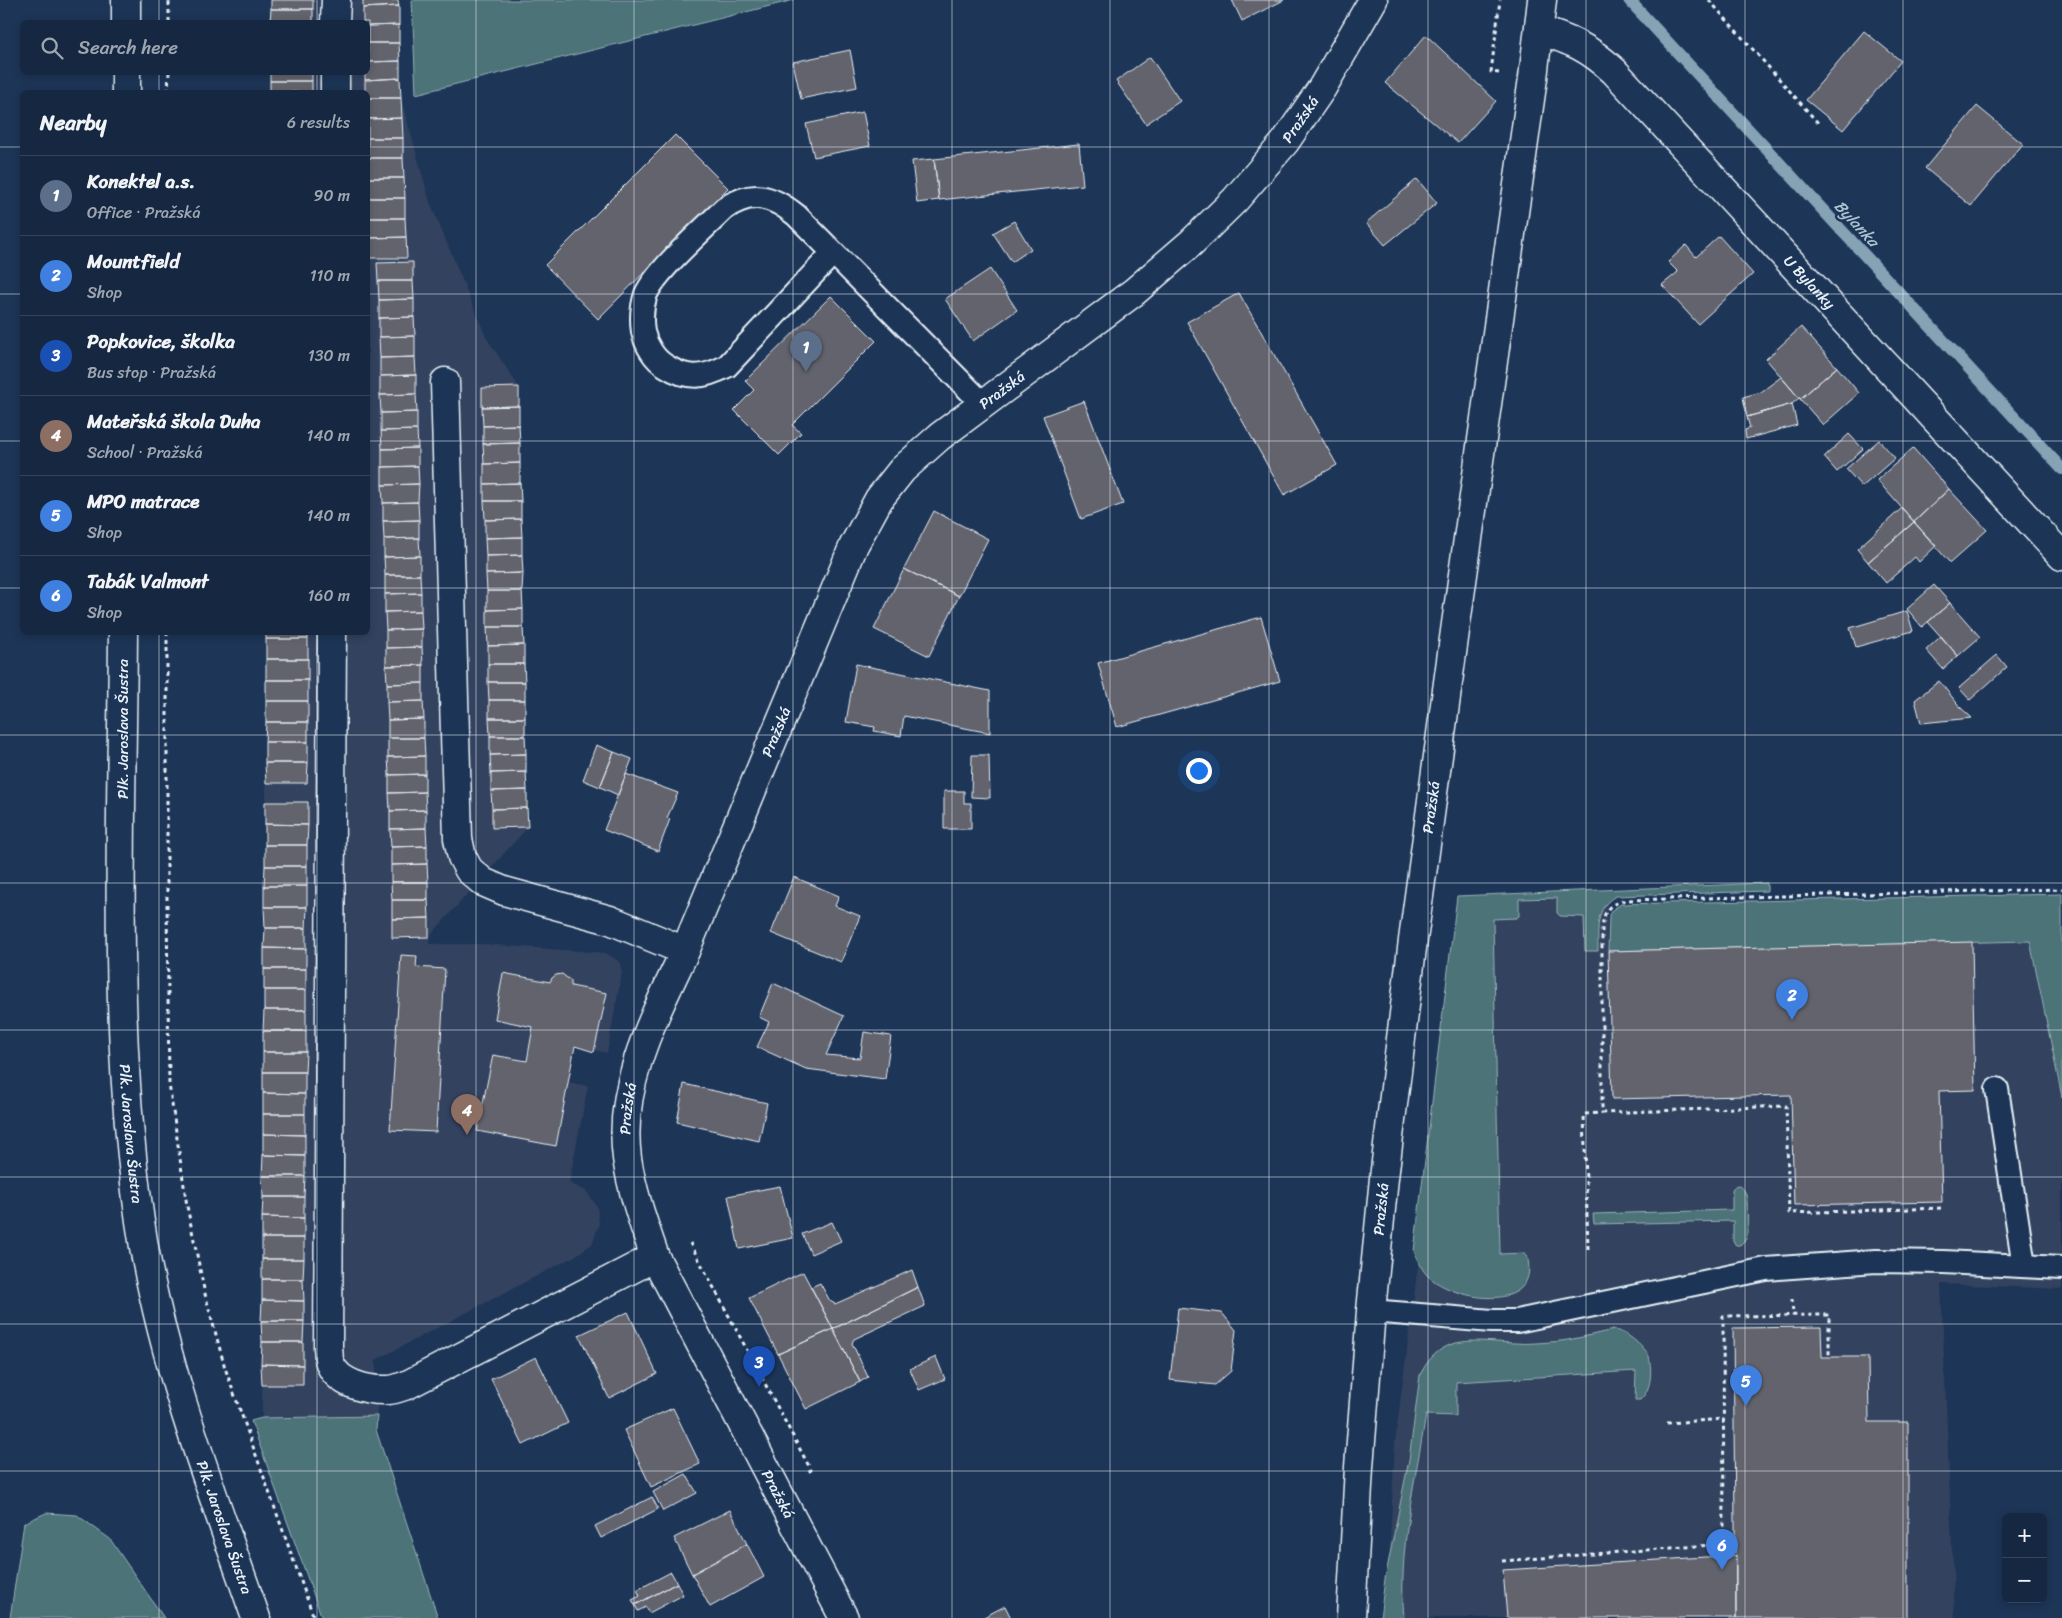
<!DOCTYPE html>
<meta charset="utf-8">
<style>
body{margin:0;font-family:Sriracha,sans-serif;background:#1f3048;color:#f1f3f6}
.controls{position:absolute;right:15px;bottom:15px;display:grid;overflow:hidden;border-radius:8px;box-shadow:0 2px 8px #0003}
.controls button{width:45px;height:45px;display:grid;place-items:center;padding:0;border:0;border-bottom:1px solid #35445a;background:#162841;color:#f1f3f6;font:25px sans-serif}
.you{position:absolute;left:1198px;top:770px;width:18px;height:18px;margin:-12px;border:4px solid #fff;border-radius:50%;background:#1a73e8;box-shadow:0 0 0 8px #1a73e833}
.badge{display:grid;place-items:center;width:32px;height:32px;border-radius:50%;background:#bca0f2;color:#fff;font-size:16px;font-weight:700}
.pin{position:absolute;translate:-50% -41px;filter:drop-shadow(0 1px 2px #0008)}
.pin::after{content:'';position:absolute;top:26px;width:18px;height:15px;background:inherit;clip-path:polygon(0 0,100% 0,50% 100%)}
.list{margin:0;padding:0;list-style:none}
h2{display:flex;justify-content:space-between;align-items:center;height:65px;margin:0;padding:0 20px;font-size:21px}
h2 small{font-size:16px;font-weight:400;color:#9ea6b1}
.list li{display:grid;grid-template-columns:32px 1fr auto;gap:15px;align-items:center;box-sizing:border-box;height:80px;padding:0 20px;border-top:1px solid #35445a}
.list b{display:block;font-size:19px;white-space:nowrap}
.list p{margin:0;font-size:16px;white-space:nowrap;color:#9ea6b1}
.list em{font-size:16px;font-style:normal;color:#9ea6b1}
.icon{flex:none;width:28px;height:28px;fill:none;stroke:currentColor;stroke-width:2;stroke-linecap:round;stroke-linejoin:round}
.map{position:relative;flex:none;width:2062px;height:1618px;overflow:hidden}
.search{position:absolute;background:#162841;box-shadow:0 2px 8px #0003;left:20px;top:20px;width:350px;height:55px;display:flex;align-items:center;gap:12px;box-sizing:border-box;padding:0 18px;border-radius:8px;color:#9ea6b1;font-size:19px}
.panel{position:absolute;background:#162841;box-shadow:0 2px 8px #0003;left:20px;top:90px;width:350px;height:545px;border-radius:8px}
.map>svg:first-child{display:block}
.built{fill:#32435e}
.green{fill:#4b7378;stroke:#9ab2b8}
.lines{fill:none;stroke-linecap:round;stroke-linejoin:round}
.stream{stroke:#85a3b5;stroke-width:12}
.building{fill:#63646d;stroke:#e8f1f8}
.service-casing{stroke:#e8f1f8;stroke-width:26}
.minor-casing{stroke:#e8f1f8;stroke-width:31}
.primary-casing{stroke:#e8f1f8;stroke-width:31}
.path{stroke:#e8f1f8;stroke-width:3;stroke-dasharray:4 4;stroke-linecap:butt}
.service{stroke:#1d3557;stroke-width:22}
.minor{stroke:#1d3557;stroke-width:28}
.primary{stroke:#1d3557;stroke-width:28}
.grid{fill:none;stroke:#e8f1f8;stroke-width:1;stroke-opacity:0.55}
.labels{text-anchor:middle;stroke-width:5;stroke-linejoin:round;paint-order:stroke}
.street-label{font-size:15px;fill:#e8f1f8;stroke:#1d3557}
.water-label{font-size:16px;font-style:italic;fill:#aec4d1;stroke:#1d3557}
</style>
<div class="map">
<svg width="2062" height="1618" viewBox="0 0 2062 1618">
<rect width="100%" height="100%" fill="#1d3557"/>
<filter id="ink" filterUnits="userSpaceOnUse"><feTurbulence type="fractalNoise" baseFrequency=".02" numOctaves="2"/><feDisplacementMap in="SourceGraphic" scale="10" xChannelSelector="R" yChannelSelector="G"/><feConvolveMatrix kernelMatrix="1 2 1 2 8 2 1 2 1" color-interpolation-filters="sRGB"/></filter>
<g filter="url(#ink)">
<path class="built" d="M271 0H399L401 98 430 202 486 337 519 387 528 827 429 937V944H482L606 953 620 962 622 973 607 1053 575 1046 568 1082 588 1086 569 1183 586 1191 597 1206 599 1225 592 1244 575 1256 376 1360 377 1416 262 1418 267 633 368 632V92H271V73L368 72V22H271Z
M1606 890 1608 951 2030 941 2062 1097V1289L1941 1284 1955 1618H1386L1395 1442 1466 896Z"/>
<path class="green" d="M412 0H794L416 94Z
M1767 883V891L1616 896C1595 907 1598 929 1598 951H1585L1584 917 1560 916 1557 913V898L1519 899V916L1516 918 1493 919 1500 1254 1525 1253 1527 1255C1543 1316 1452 1301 1427 1275 1421 1269 1418 1259 1414 1251L1457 896Z
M2062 894V1097L2030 941 1608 951 1609 915 1612 910 1621 904Z
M1739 1186 1744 1190 1747 1198 1748 1232 1746 1239 1740 1245H1736L1733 1242V1221L1594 1224 1593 1214 1732 1210V1191L1734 1187Z
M1614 1330C1628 1332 1641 1345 1649 1356 1652 1371 1652 1389 1640 1400H1635L1636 1371 1456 1382V1416L1426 1415C1415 1482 1398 1550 1404 1618H1380L1385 1579 1409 1460 1420 1375C1442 1331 1475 1342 1515 1343 1526 1344 1538 1343 1550 1342 1571 1341 1593 1334 1614 1330Z
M377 1416 376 1430 438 1618H322L251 1421 262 1418Z
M46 1513 77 1515 110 1539 164 1618H10L24 1523Z"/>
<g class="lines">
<path class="stream" d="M1629 0 2062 469"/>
</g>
<path class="building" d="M271 0H313V9H271Z
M363 0H398L399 6 363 8Z
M1232 0H1284L1242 21Z
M399 6V25L368 26V22H363V8Z
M271 9H313V22H270Z
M399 25V43H368V26Z
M1864 31 1901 61 1843 130 1806 100Z
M1426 35 1496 101 1458 143 1385 83Z
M368 43H399L400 61 368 62Z
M850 50 857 87 801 99 793 62Z
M1150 57 1180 101 1146 124 1116 81Z
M400 61V78L365 80V72H368V62Z
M270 72H312V81H270Z
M400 78 401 98H368V92H365V80Z
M270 81H312V92H270Z
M368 98H401L402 118 368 119Z
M1977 106 2023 144 1971 206 1925 168Z
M863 112 870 146 814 157 806 124Z
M402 118 403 138H368V119Z
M675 135 728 188 598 319 545 265Z
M368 138H403V158H368Z
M1079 144 1083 185 939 200 934 159Z
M368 158H403L404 178H368Z
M934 159 939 200 917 203 912 161Z
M368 178H404L405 198H368Z
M1417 179 1437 203 1385 245 1366 223Z
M368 198H405V218H369Z
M369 218H405L406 237 369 238Z
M1014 221 1031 249 1012 262 993 233Z
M1719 236 1753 274 1698 324 1662 285 1678 272 1668 262 1686 245 1696 257Z
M406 237 407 258H370L369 238Z
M413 262V281H378L377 263Z
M990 269 1017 310 973 341 945 299Z
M378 281H413L414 299 379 300Z
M1239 293 1337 465 1284 495 1187 322Z
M831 296 876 341 792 425 801 433 779 455 734 410 754 390 745 381Z
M414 299V317L379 318V300Z
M414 317 415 336 379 337V318Z
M1801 327 1837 367 1800 399 1766 359Z
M415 336V357L380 358 379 337Z
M415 357 416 375 380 376V358Z
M1837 367 1859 393 1823 425 1800 399Z
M416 375V394L380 395V376Z
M1781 377 1799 398 1792 404 1747 417 1743 397 1761 392Z
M519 387V406L482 407V388Z
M416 394 417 412 381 413 380 395Z
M1084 401 1123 504 1081 519 1043 416Z
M1792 404 1797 425 1746 439 1745 430 1750 428 1747 417Z
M519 406V425L483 426 482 407Z
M417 412V430L381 431V413Z
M519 425 520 443 483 444V426Z
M417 430 418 448 382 449 381 431Z
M1849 434 1863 449 1837 472 1824 457Z
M1879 440 1895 458 1862 487 1846 469Z
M520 443V463L484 464 483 444Z
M418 448V466L382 467V449Z
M1913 448 1949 489 1914 522 1877 480Z
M520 463V483L484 484V464Z
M418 466 419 484 382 485V467Z
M520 483 521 501H484V484Z
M419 484 418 502 383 503 382 485Z
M1949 489 1987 530 1950 563 1914 522Z
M484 501H521V519L485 520Z
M418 502 419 520 383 521V503Z
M1902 508 1914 522 1868 562 1857 549Z
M934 511 988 539 959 596 904 569Z
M521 519 522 537 485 538V520Z
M419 520V538L384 539 383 521Z
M1914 522 1936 546 1919 562 1915 557 1886 583 1868 562Z
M522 537V555L486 556 485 538Z
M419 538 420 556 384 557V539Z
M522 555 523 573 486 574V556Z
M420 556V575H385L384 557Z
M904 569 959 596 929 656 874 629Z
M523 573 522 591H487L486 574Z
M385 575H420L421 593 385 594Z
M1934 585 1950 603 1922 627 1907 609Z
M487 591H522L523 609 487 610Z
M421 593V611L385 612V594Z
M1950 603 1980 637 1958 656 1928 622Z
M523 609V627H487V610Z
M421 611 422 629 386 630 385 612Z
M1907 611 1913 631 1856 647 1850 628Z
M1261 617 1280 681 1117 727 1098 663Z
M487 627H523L524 645 488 646Z
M422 629V647L386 648V630Z
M266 632H308V639H266Z
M1941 636 1958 656 1943 669 1926 650Z
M266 639H308V659H266Z
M524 645V664H488V646Z
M422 647 423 665 386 666V648Z
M1997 655 2007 667 1970 700 1959 688Z
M266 659H308V680H266Z
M488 664H524L525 682H488Z
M856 664 990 691V733L904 716 901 736 874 731 875 727 846 722Z
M423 665V683L387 684 386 666Z
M266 680H308V701H266Z
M1939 681 1961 708 1972 718 1921 723 1915 700Z
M488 682H525V700H489Z
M423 683V701L387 702V684Z
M489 700H525V718H489Z
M266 701H308V722H266Z
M423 701 424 719 388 720 387 702Z
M489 718H525V736H490Z
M424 719V738H388V720Z
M266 722H308V742H265Z
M490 736H525L526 754 490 755Z
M388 738H424L425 756 388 757Z
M265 742H308V763H265Z
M596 745 614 752 600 787 583 780Z
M614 752 632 759 618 795 600 787Z
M526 754V772L491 773 490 755Z
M972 755H989L990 798 971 797Z
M425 756V774L389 775 388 757Z
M265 763H308L307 783H266Z
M526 772 527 790 491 791V773Z
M425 774V792L389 793V775Z
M626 774 678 793 667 818 670 819 658 851 604 830Z
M527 790V808L492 809 491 791Z
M944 791H964V803H971V829H944Z
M425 792 426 810 390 811 389 793Z
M265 802H308V825L265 824Z
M527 808 528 827 492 828V809Z
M426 810V828L390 829V811Z
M265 824 308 825 307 845H265Z
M426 828 427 846 391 847 390 829Z
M265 845H307V866H265Z
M427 846V864L391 865V847Z
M427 864 428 882H391V865Z
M265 866H307V886H264Z
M794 877 839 896 835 906 860 916 841 962 771 933Z
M391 882H428V900H392Z
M264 886H307V907H264Z
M392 900H428L429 918 392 919Z
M264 907H307L306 928H265Z
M429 918V937L392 938V919Z
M265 928H306V949L264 948Z
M1972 942 1975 1090 1939 1091 1942 1202 1794 1205 1791 1095 1612 1099 1608 951Z
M264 948 306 949V969H264Z
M401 955 417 956 416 967 445 969 436 1132 390 1130Z
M264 969H306V990H264Z
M503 973 550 982 552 978 556 975 562 974 571 981V986L607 993 594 1052 575 1046 556 1146 477 1131 493 1055 527 1061 533 1027 495 1019Z
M773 983 844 1016 826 1055 860 1058 864 1032 891 1036 885 1079 806 1069 757 1047 769 1022 759 1017Z
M264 990H306V1010H264Z
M264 1010H306V1031H263Z
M263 1031H306V1052H263Z
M263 1052H306L305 1072H263Z
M263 1072H305V1094L263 1093Z
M684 1084 767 1103 759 1141 677 1122Z
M263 1093 305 1094V1114H263Z
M263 1114H305V1135L263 1134Z
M263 1134 305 1135V1156L263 1155Z
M263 1155 305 1156V1176H262Z
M262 1176H305L304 1197H263Z
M780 1186 793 1238 739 1249 728 1196Z
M263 1197H304V1218L262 1217Z
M262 1217 304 1218V1238H262Z
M832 1222 841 1241 811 1254 802 1234Z
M262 1238H304V1259H262Z
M262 1259H304L303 1279H262Z
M912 1270 918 1287 833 1329 811 1287 820 1283 830 1301 835 1304Z
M803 1272 833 1329 778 1354 749 1298Z
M262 1279H303L304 1301 262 1300Z
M918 1287 925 1306 854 1339 852 1343 868 1377 860 1382 833 1329Z
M262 1300 304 1301V1321H261Z
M1178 1308 1222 1313 1236 1330 1231 1371 1215 1385 1170 1380Z
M628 1312 657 1374 609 1398 579 1335Z
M261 1321H304L303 1342H262Z
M1821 1327 1822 1357H1868L1869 1422H1908V1618H1736L1733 1328Z
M833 1329 860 1382 806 1409 778 1354Z
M262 1342H303V1365L261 1364Z
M536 1357 568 1423 523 1445 491 1379Z
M936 1357 945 1379 919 1390 910 1369Z
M261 1364 303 1365V1385H262Z
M673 1408 700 1464 651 1487 624 1430Z
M686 1474 697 1493 663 1511 653 1492Z
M652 1497 658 1509 601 1538 595 1526Z
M730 1510 747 1544 692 1574 674 1538Z
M747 1544 764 1577 710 1607 692 1574Z
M1736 1555V1618H1507L1503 1570Z
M671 1572 677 1583 635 1605 632 1600 640 1596 637 1590Z
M677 1583 683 1595 649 1613 646 1607 638 1611 635 1605Z
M1005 1606 1011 1618H982Z"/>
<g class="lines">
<defs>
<path id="service" d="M833 253 727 366C704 378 688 380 666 366 654 359 646 345 643 332 641 319 642 306 646 294 657 270 704 229 724 209 751 190 771 195 796 215L984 405
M1997 1089 2024 1266
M1371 1311 1492 1321H1517L1766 1269 1876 1261 1944 1262 2062 1268"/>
<g id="minor">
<path d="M126 22V0"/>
<path d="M335 22 336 0"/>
<path id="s1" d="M1539 30C1572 41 1588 47 1614 71L2062 556"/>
<path d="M126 92V72"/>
<path d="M335 92V72"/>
<path d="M445 382 458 839 462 857 469 870 483 882 504 891 610 920 685 951"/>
<path id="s2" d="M123 632C122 835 111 1047 144 1247 166 1374 214 1497 256 1618"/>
<path d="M332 632 328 1348C329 1353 328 1359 330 1363 337 1384 369 1391 388 1390 394 1390 401 1387 407 1385L655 1257"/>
<path id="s3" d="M844 1618 655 1257C644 1225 632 1192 627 1158 617 1085 655 1015 685 951L854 545 879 499 902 470 939 437 1134 292 1192 242 1235 200 1285 142 1322 88 1373 0"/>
</g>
<g id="primary">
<path id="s4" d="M1351 1618 1359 1467 1371 1311 1384 1178 1413 940 1455 631 1533 78 1542 0"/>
</g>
</defs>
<use href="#service" class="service-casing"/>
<use href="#minor" class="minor-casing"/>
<use href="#primary" class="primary-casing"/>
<path class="path" d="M1709 0 1819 124
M169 22V0
M1499 73 1491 72 1500 0
M168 92 169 72
M167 632V904L169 1084 187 1206 205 1294 225 1368 314 1618
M1941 1208 1789 1213 1786 1106 1602 1113V927C1605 909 1608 904 1627 900L2062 889
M690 1243 811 1470 808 1472
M1588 1249 1584 1114 1602 1113
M1792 1299 1793 1316
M1667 1423 1724 1419
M1502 1561 1724 1544 1723 1316 1829 1315V1357"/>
<use href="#service" class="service"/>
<use href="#minor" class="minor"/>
<use href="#primary" class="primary"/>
</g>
</g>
<path class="grid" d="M159 0V22M317 0V22M476 0V1618M634 0V1618M793 0V1618M952 0V1618M1110 0V1618M1269 0V1618M1428 0V1618M1586 0V1618M1745 0V1618M1903 0V1618M159 72V92M317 72V92M0 147H22M368 147H2062M0 294H22M368 294H2062M0 441H22M368 441H2062M0 588H22M368 588H2062M159 632V1618M317 632V1618M0 735H2062M0 883H2062M0 1030H2062M0 1177H2062M0 1324H2062M0 1471H2062"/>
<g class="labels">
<g class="street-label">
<text dy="5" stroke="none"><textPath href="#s3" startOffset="1791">Pražská</textPath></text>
<text dy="5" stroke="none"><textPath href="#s1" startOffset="374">U Bylanky</textPath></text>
<text dy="5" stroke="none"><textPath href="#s3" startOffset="1386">Pražská</textPath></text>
<text transform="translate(123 729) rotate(-90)" y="5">Plk. Jaroslava Šustra</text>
<text dy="5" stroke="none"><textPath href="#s3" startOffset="966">Pražská</textPath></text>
<text dy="5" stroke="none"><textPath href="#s4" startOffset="815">Pražská</textPath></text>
<text dy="5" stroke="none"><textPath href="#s3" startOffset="560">Pražská</textPath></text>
<text dy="5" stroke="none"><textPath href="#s2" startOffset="502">Plk. Jaroslava Šustra</textPath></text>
<text dy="5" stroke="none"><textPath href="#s4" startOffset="410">Pražská</textPath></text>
<text transform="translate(778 1494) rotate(62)" y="5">Pražská</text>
<text dy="5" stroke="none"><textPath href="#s2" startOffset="908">Plk. Jaroslava Šustra</textPath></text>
</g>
<g class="water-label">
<text transform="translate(1857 223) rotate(47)" y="6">Bylanka</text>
</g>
</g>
</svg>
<div class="controls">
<button>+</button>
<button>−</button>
</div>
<div class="you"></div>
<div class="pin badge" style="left:806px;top:372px;background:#5c6f8a">1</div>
<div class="pin badge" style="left:1792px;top:1020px;background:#3f7fe0">2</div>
<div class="pin badge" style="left:759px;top:1387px;background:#1a4fb4">3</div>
<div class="pin badge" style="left:467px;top:1135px;background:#8d6e63">4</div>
<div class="pin badge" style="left:1746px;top:1406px;background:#3f7fe0">5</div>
<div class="pin badge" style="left:1722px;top:1570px;background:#3f7fe0">6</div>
<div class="search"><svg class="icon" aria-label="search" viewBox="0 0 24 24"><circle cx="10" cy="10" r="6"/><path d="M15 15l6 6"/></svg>Search here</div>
<section class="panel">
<h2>Nearby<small>6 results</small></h2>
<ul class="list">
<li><span class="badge" style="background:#5c6f8a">1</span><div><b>Konektel a.s.</b><p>Office · Pražská</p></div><em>90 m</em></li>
<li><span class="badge" style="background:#3f7fe0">2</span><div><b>Mountfield</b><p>Shop</p></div><em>110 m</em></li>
<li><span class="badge" style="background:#1a4fb4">3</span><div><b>Popkovice, školka</b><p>Bus stop · Pražská</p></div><em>130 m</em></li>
<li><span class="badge" style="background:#8d6e63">4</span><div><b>Mateřská škola Duha</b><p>School · Pražská</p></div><em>140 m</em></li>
<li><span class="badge" style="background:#3f7fe0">5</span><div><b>MPO matrace</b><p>Shop</p></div><em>140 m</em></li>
<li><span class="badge" style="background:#3f7fe0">6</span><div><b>Tabák Valmont</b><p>Shop</p></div><em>160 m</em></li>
</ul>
</section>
</div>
